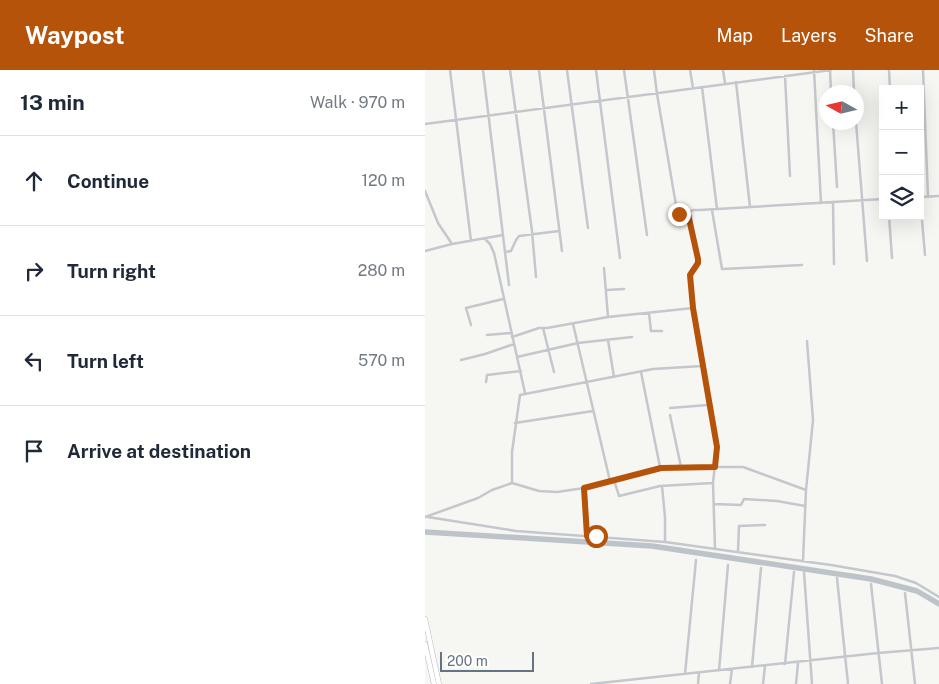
<!DOCTYPE html>
<meta charset="utf-8">
<style>
body{margin:0;font-family:"Public Sans",sans-serif;background:#f2f2f3;color:#1f2937}
.controls{position:absolute;right:15px;top:15px;display:grid;overflow:hidden;border-radius:0px;box-shadow:0 5px 20px #0002}
.controls button{width:45px;height:45px;display:grid;place-items:center;padding:0;border:0;border-bottom:1px solid #e0e1e3;background:#fff;color:#1f2937;font:25px sans-serif}
.compass{position:absolute;left:394px;top:15px;width:45px;height:45px;border-radius:50%;background:#fff;box-shadow:0 5px 20px #0002;rotate:278deg}
.scale{position:absolute;left:15px;bottom:12px;width:94px;box-sizing:border-box;padding-left:5px;border:2px solid #667383;border-top:0;font-size:14px;line-height:18px;white-space:nowrap;color:#667383;-webkit-text-stroke:4px #fff;paint-order:stroke}
.stop{position:absolute;width:15px;height:15px;margin:-11px;border:4px solid #b45309;border-radius:50%;background:#fff}
.stop.end{background:#b45309;border-color:#fff;box-shadow:0 1px 5px #0008}
.list{margin:0;padding:0;list-style:none}
h2{display:flex;justify-content:space-between;align-items:center;height:65px;margin:0;padding:0 20px;font-size:21px}
h2 small{font-size:16px;font-weight:400;color:#747a83}
.list li{display:grid;grid-template-columns:32px 1fr auto;gap:15px;align-items:center;box-sizing:border-box;height:90px;padding:0 20px;border-top:1px solid #e0e1e3}
.list b{display:block;font-size:19px;white-space:nowrap}
.list em{font-size:16px;font-style:normal;color:#747a83}
.icon{flex:none;width:28px;height:28px;fill:none;stroke:currentColor;stroke-width:2;stroke-linecap:round;stroke-linejoin:round}
.map{position:relative;flex:none;width:514px;height:614px;overflow:hidden}
header{display:flex;align-items:center;gap:30px;box-sizing:border-box;height:70px;padding:0 25px;background:#b45309;color:#fff}
header strong{font-size:24px}
nav{display:flex;gap:28px;margin-inline-start:auto;font-size:18px}
main{display:flex}
aside{flex:1;background:#fff}
.map>svg:first-child{display:block}
.lines{fill:none;stroke-linecap:round;stroke-linejoin:round}
.river{stroke:#bcc4ca;stroke-width:5.5}
.trunk-casing{stroke:#b7b9bd;stroke-width:5.5}
.minor{stroke:#c4c7cb;stroke-width:2.5}
.trunk{stroke:#fff;stroke-width:4.5}
.route{stroke:#b45309;stroke-width:6}
</style>
<header>
<strong>Waypost</strong>
<nav><a>Map</a><a>Layers</a><a>Share</a></nav>
</header>
<main>
<aside>
<h2>13 min<small>Walk · 970 m</small></h2>
<ul class="list">
<li><svg class="icon" aria-label="ahead" viewBox="0 0 24 24"><path d="M12 20V5M6 11l6-6 6 6"/></svg><div><b>Continue</b></div><em>120 m</em></li>
<li><svg class="icon" aria-label="right" viewBox="0 0 24 24"><path d="M7 20v-9h11M14 6l5 5-5 5"/></svg><div><b>Turn right</b></div><em>280 m</em></li>
<li><svg class="icon" aria-label="left" viewBox="0 0 24 24"><path d="M17 20v-9H6M10 6l-5 5 5 5"/></svg><div><b>Turn left</b></div><em>570 m</em></li>
<li><svg class="icon" aria-label="arrive" viewBox="0 0 24 24"><path d="M6 21V4h12l-3 4 3 4H6"/></svg><div><b>Arrive at destination</b></div></li>
</ul>
</aside>
<div class="map">
<svg width="514" height="614" viewBox="0 0 514 614">
<rect width="100%" height="100%" fill="#f6f6f3"/>
<g class="lines">
<path class="river" d="M0 462 227 476 446 509 492 521 514 534"/>
<defs>
<path id="trunk" d="M0 549 14 614
M0 574 9 614"/>
</defs>
<use href="#trunk" class="trunk-casing"/>
<path class="minor" d="M25 0 46 171
M58 0 84 215
M85 0 107 161 111 207
M114 0 137 181
M142 0 163 158
M171 0 195 188
M199 0 222 165
M229 0 232 24 252 141 257 145 263 144 273 189V193L265 205 268 238 283 335 292 377 288 413 290 478
M265 0 268 18
M298 0 300 13
M389 0 396 133
M405 0 406 22
M428 0 429 22
M464 0 465 19
M498 0 503 127
M360 6 365 106
M311 12 325 137
M277 17 292 139
M408 52 412 117
M431 52 442 191
M0 54 406 0
M0 121 13 153 27 174
M408 133 409 194
M287 140 297 199 377 195
M263 143 268 140H275L458 129
M464 146 467 188
M60 169 65 174 69 183 100 323
M0 181 27 174 78 165
M80 182 86 181 91 170 94 166 134 161
M500 185 495 127 514 126
M179 198 183 247
M181 220 199 219
M224 243 226 261H237
M148 254 185 411
M46 255 41 238 78 229
M118 258 129 302
M62 265 86 263
M87 267 114 258H122L183 247 268 238
M183 270 189 307
M92 287 153 273 207 267
M36 290 60 284 89 274
M216 302 235 397
M61 312 62 305 96 301
M245 338 283 335
M245 345 256 397
M90 353 168 341
M189 410 194 426 235 416 288 413
M87 412V382L95 325 228 299 277 296
M237 416 240 447V472
M159 418 162 466
M381 420 388 350 382 271
M289 434 316 435 319 429 352 431 380 436
M0 447 53 428 67 420 87 413 114 421 132 422 159 418 235 397H318L381 420 378 491
M3 447 91 461 240 472 406 495 470 506 491 513 514 527
M313 481 314 456 340 455
M379 502 387 614
M412 508 423 614
M446 514 457 614
M480 523 490 614
M360 594 369 502
M327 597 336 498
M294 601 303 495
M260 604 271 490
M166 614 453 583 514 578
M273 614 274 603
M305 614 307 599
M338 614 340 596
M371 614 373 593"/>
<use href="#trunk" class="trunk"/>
</g>
<g class="lines">
<path class="route" d="M171 466H162L159 418 236 398 290 397 292 377 268 238 265 205 273 193V189L263 144H254"/>
</g>
</svg>
<div class="controls">
<button>+</button>
<button>−</button>
<button><svg class="icon" aria-label="layers" viewBox="0 0 24 24"><path d="M12 4l9 5-9 5-9-5zM3 14l9 5 9-5"/></svg></button>
</div>
<svg class="compass" viewBox="-18 -18 36 36"><path d="M0-13l5 13h-10z" fill="#e53935"/><path d="M0 13l5-13h-10z" fill="#747a83"/></svg>
<div class="scale">200 m</div>
<div class="stop" style="left:171px;top:466px"></div>
<div class="stop end" style="left:254px;top:144px"></div>
</div>
</main>
